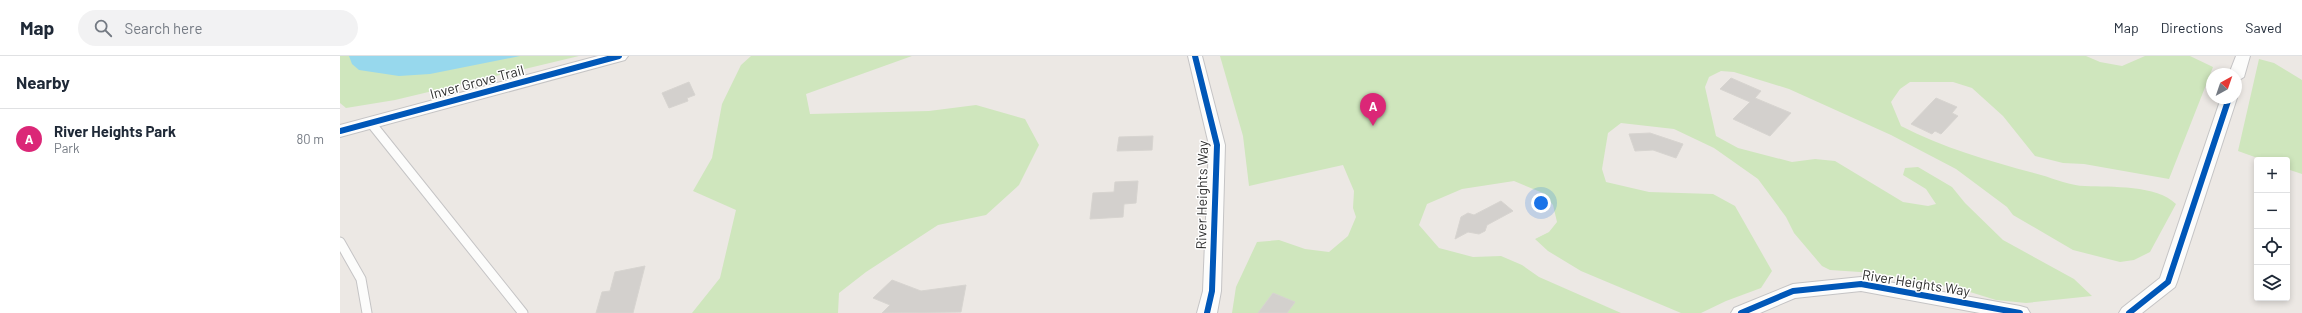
<!DOCTYPE html>
<meta charset="utf-8">
<style>
body{margin:0;font-family:Barlow,sans-serif;background:#f2f2f3;color:#1f2937}
.controls{position:absolute;right:12px;bottom:12px;display:grid;overflow:hidden;border-radius:4px;box-shadow:0 2px 6px #0003}
.controls button{width:36px;height:36px;display:grid;place-items:center;padding:0;border:0;border-bottom:1px solid #e0e1e3;background:#fff;color:#1f2937;font:20px sans-serif}
.compass{position:absolute;left:1866px;top:12px;width:36px;height:36px;border-radius:50%;background:#fff;box-shadow:0 2px 6px #0003;rotate:40deg}
.you{position:absolute;left:1201px;top:147px;width:14px;height:14px;margin:-10px;border:3px solid #fff;border-radius:50%;background:#1a73e8;box-shadow:0 0 0 6px #1a73e833}
.badge{display:grid;place-items:center;width:26px;height:26px;border-radius:50%;background:#db2777;color:#fff;font-size:13px;font-weight:700}
.pin{position:absolute;translate:-50% -33px;filter:drop-shadow(0 1px 2px #0008)}
.pin::after{content:'';position:absolute;top:21px;width:14px;height:12px;background:inherit;clip-path:polygon(0 0,100% 0,50% 100%)}
.list{margin:0;padding:0;list-style:none}
h2{display:flex;justify-content:space-between;align-items:center;height:52px;margin:0;padding:0 16px;font-size:17px}
h2 small{font-size:13px;font-weight:400;color:#747a83}
.list li{display:grid;grid-template-columns:26px 1fr auto;gap:12px;align-items:center;box-sizing:border-box;height:60px;padding:0 16px;border-top:1px solid #e0e1e3}
.list b{display:block;font-size:15px;white-space:nowrap}
.list p{margin:0;font-size:13px;white-space:nowrap;color:#747a83}
.list em{font-size:13px;font-style:normal;color:#747a83}
.icon{flex:none;width:22px;height:22px;fill:none;stroke:currentColor;stroke-width:2;stroke-linecap:round;stroke-linejoin:round}
.map{position:relative;flex:none;width:1962px;height:257px;overflow:hidden}
header{display:flex;align-items:center;gap:24px;box-sizing:border-box;height:56px;padding:0 20px;background:#fff;border-bottom:1px solid #e0e1e3}
header strong{font-size:19px}
nav{display:flex;gap:22px;margin-inline-start:auto;font-size:14px}
.search{width:280px;height:36px;background:#f2f2f3;display:flex;align-items:center;gap:10px;box-sizing:border-box;padding:0 14px;border-radius:22px;color:#747a83;font-size:15px}
main{display:flex}
aside{flex:1;background:#fff}
.map>svg:first-child{display:block}
.green{fill:#cfe6bd}
.water{fill:#97d8ed}
.building{fill:#d3d0cd;stroke:#d7d4d0}
.lines{fill:none;stroke-linecap:round;stroke-linejoin:round}
.service-casing{stroke:#c5c4c5;stroke-width:11}
.minor-casing{stroke:#c5c4c5;stroke-width:2}
.tertiary-casing{stroke:#c5c4c5;stroke-width:2}
.service{stroke:#fcfcfb;stroke-width:9}
.minor{fill:#fcfcfb;fill-rule:evenodd}
.tertiary{fill:#fcfcfb;fill-rule:evenodd}
.cycleway-casing{stroke:#fff;stroke-width:8}
.cycleway{stroke:#0057b8;stroke-width:6}
.labels{text-anchor:middle;stroke-width:3;stroke-linejoin:round;paint-order:stroke}
.street-label{font-size:14px;fill:#2e2e2e;stroke:#fff}
</style>
<header>
<strong>Map</strong>
<div class="search"><svg class="icon" aria-label="search" viewBox="0 0 24 24"><circle cx="10" cy="10" r="6"/><path d="M15 15l6 6"/></svg>Search here</div>
<nav><a>Map</a><a>Directions</a><a>Saved</a></nav>
</header>
<main>
<aside>
<h2>Nearby<small></small></h2>
<ul class="list">
<li><span class="badge">A</span><div><b>River Heights Park</b><p>Park</p></div><em>80 m</em></li>
</ul>
</aside>
<div class="map">
<svg width="1962" height="257" viewBox="0 0 1962 257">
<rect width="100%" height="100%" fill="#ece8e4"/>
<path class="green" d="M0 0H239L55 44 6 52 0 47Z
M411 0H572L466 38 470 58 589 55 636 49 685 63 699 89 679 129 646 159 598 169 526 216 499 237 498 257H352L380 222 396 154 353 135 372 102 382 48 401 9Z
M880 0H1746L1760 6 1782 10 1805 0H1850L1873 11 1829 123 1744 108 1723 107 1695 100 1663 60 1632 32 1613 26H1570L1560 33 1551 46 1561 70C1605 93 1653 106 1701 119 1715 123 1731 130 1745 130 1771 131 1817 129 1836 148L1810 196 1794 204 1780 206 1733 194 1673 159 1667 151 1616 113 1551 79 1449 33 1394 16 1381 15 1369 21 1365 31 1376 80 1398 92 1452 106 1475 103 1495 105 1563 146 1588 150 1596 148 1586 133 1563 119 1565 112 1578 111 1612 131 1625 147 1663 184 1734 223 1752 240 1686 247 1656 244 1617 232 1535 217 1490 214 1482 210 1454 177 1446 161 1418 123 1374 92 1334 73 1281 67 1268 77 1262 113 1266 126 1309 136 1373 138 1395 150 1432 215 1421 232 1386 245 1361 257H1341L1241 215 1208 195 1195 183 1209 176 1217 166 1213 149 1203 137 1174 125 1122 133 1087 148 1079 169 1099 192 1133 201 1161 200 1182 209 1199 221 1281 257H892L896 231 917 186 939 184 965 193 989 196 1008 180 1016 161 1013 152 1014 135 1003 109 909 130 903 80Z
M1919 3 1934 7 1962 24V118L1947 113V104H1923L1898 95Z"/>
<path class="water" d="M9 0H180L90 18 59 20 19 14 12 8Z"/>
<path class="building" d="M1391 22 1421 35 1415 42 1451 57 1430 80 1393 63 1410 46 1380 33Z
M349 26 355 39 347 42 348 45 329 52 322 37Z
M1596 42 1617 51 1612 57 1618 60 1601 78 1595 75 1592 78 1571 68Z
M1310 77 1343 88 1336 102 1313 94 1295 95 1289 78Z
M813 80 812 94 777 95 779 81Z
M798 125 796 147 784 148 783 161 750 163 753 137 774 136 775 126Z
M1161 145 1173 155 1147 169 1145 175 1139 178 1128 176 1115 183 1121 161 1128 157 1134 159Z
M305 210 293 257H256L262 236 270 235 275 216Z
M552 224 581 235 626 229 621 256 542 257 550 249 533 242Z
M933 237 955 246 947 257H918Z"/>
<g class="lines">
<defs>
<path id="service" d="M31 67 183 257
M0 186 21 223 27 257"/>
<path id="minor" d="M848 0H862L885 89 881 235 877 257H857L863 235 869 89Z
M1896 0H1910L1904 21 1896 26V18H1889Z
M1896 41 1897 42 1837 226 1835 231 1802 257H1779L1782 252 1820 222 1881 42Z
M1521 221 1680 250 1687 252 1690 257H1640L1521 235 1455 242 1420 257H1391L1394 252 1453 228Z"/>
<path id="tertiary" d="M258 0H288L285 4 0 81V69Z"/>
</defs>
<use href="#service" class="service-casing"/>
<use href="#minor" class="minor-casing"/>
<use href="#tertiary" class="tertiary-casing"/>
<use href="#service" class="service"/>
<use href="#minor" class="minor"/>
<use href="#tertiary" class="tertiary"/>
<defs>
<path id="cycleway" d="M855 0 877 89 872 235 867 257
M0 75 279 0
M1401 257 1453 235 1521 228 1680 257
M1789 257 1828 226 1889 42"/>
</defs>
<use href="#cycleway" class="cycleway-casing"/>
<use href="#cycleway" class="cycleway"/>
</g>
<g class="labels">
<g class="street-label">
<text transform="translate(137 26) rotate(-15)" y="5">Inver Grove Trail</text>
<text transform="translate(862 139) rotate(-89)" y="5">River Heights Way</text>
<text transform="translate(1576 227) rotate(9)" y="5">River Heights Way</text>
</g>
</g>
</svg>
<div class="controls">
<button>+</button>
<button>−</button>
<button><svg class="icon" aria-label="locate" viewBox="0 0 24 24"><circle cx="12" cy="12" r="6"/><path d="M12 2v4M12 18v4M2 12h4M18 12h4"/></svg></button>
<button><svg class="icon" aria-label="layers" viewBox="0 0 24 24"><path d="M12 4l9 5-9 5-9-5zM3 14l9 5 9-5"/></svg></button>
</div>
<svg class="compass" viewBox="-18 -18 36 36"><path d="M0-13l5 13h-10z" fill="#e53935"/><path d="M0 13l5-13h-10z" fill="#747a83"/></svg>
<div class="you"></div>
<div class="pin badge" style="left:1033px;top:70px">A</div>
</div>
</main>
